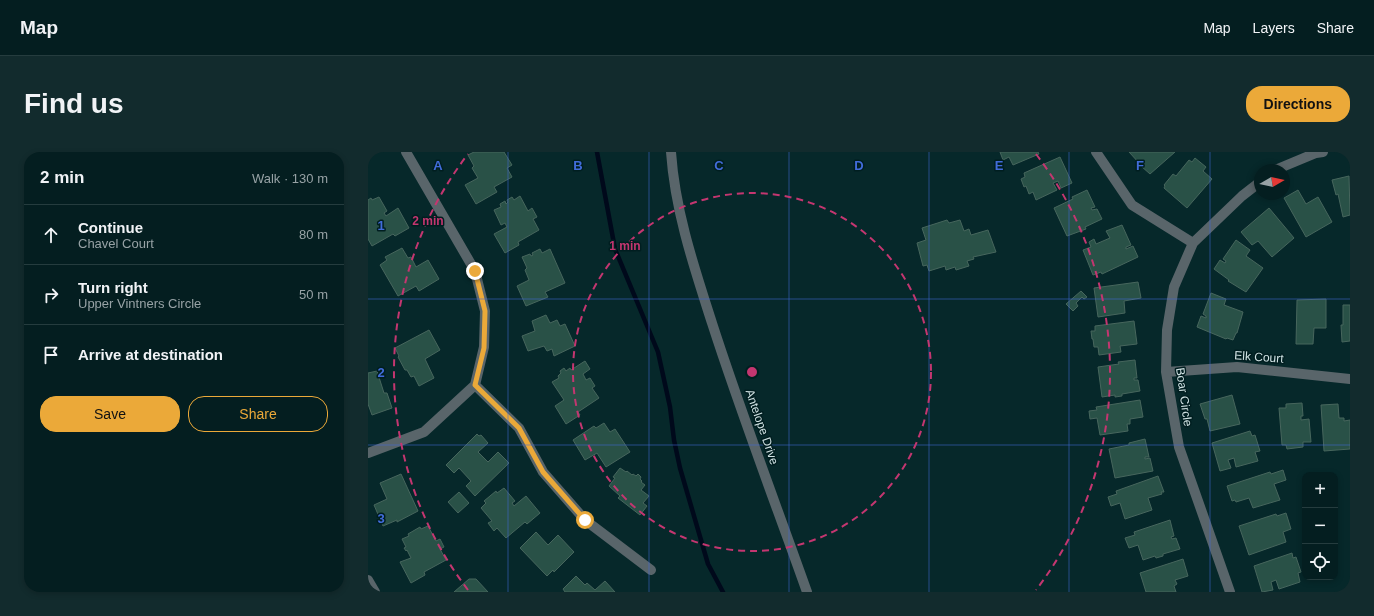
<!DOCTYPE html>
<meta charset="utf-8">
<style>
body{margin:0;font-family:Arial,sans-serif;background:#122b2d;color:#f1f3f6}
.controls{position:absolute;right:12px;bottom:12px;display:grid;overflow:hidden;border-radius:8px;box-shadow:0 2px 6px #0003}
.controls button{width:36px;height:36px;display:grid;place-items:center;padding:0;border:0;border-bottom:1px solid #253c3e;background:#041e20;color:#f1f3f6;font:20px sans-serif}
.compass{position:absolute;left:886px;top:12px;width:36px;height:36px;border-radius:50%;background:#041e20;box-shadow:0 2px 6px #0003;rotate:81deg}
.stop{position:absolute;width:12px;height:12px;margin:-9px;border:3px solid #eba939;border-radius:50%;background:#fff}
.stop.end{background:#eba939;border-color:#fff;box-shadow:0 1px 4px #0008}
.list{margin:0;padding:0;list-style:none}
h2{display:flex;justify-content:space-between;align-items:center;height:52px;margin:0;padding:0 16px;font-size:17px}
h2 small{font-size:13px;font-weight:400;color:#97a2a5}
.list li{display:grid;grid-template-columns:26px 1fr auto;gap:12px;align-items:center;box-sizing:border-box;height:60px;padding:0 16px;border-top:1px solid #253c3e}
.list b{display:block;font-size:15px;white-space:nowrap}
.list p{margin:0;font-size:13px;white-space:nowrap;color:#97a2a5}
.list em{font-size:13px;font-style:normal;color:#97a2a5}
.actions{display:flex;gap:8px;padding:12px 16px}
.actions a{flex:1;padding:9px 0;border:1px solid #eba939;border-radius:16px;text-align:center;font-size:14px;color:#eba939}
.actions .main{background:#eba939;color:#111}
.icon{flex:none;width:22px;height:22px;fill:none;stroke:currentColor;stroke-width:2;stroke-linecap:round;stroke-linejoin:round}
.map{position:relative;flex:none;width:982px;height:440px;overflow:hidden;border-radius:16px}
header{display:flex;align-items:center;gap:24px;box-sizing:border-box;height:56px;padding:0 20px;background:#041e20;border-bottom:1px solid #253c3e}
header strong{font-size:19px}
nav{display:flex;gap:22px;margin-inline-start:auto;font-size:14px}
.intro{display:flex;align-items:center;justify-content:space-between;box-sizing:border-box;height:96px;padding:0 24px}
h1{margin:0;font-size:28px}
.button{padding:10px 18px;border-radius:16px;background:#eba939;color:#111;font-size:14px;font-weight:700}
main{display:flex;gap:24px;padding:0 24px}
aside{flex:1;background:#041e20;border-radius:16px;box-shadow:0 2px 6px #0003}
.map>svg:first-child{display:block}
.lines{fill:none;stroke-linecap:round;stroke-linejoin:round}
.stream{stroke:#00091b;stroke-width:4.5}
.building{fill:#295147;stroke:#47665d}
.street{stroke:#59656a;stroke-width:10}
.route{stroke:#eba939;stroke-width:5}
.grid{fill:none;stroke:#416cda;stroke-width:1;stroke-opacity:0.55}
.ring{fill:none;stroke:#c43670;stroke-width:2;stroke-dasharray:7 5}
.labels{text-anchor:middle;stroke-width:3;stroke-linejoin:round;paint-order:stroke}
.street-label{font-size:12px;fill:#d1e3e4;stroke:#001e20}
.grid-label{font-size:13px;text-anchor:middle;font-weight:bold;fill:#416cda;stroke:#001e20;stroke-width:3;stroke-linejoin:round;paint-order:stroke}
.centre{fill:#c43670;stroke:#001e20;stroke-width:2}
.ring-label{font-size:12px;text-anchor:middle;font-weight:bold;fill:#c43670;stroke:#001e20;stroke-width:3;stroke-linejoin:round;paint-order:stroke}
</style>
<header>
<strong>Map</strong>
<nav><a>Map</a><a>Layers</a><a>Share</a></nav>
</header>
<div class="intro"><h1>Find us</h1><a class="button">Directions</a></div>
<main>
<aside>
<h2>2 min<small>Walk · 130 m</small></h2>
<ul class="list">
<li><svg class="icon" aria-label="ahead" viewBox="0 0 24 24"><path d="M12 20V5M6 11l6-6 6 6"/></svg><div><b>Continue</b><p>Chavel Court</p></div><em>80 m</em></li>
<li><svg class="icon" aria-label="right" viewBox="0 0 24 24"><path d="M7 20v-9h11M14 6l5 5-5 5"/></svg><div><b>Turn right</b><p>Upper Vintners Circle</p></div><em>50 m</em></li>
<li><svg class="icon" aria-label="arrive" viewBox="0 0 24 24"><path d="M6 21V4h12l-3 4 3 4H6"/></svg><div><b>Arrive at destination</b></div></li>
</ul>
<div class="actions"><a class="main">Save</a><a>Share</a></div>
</aside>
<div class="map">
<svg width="982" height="440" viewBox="0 0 982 440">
<rect width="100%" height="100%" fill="#06282a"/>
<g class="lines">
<path class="stream" d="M229 0 247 97 290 200 302 255 306 288 312 316 340 412 355 440"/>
</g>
<path class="building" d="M106 0H136L144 13 139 16 144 25 126 35 129 40 108 52 97 33 110 26 104 16 106 14 100 3Z
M632 0H670L671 2 645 13 641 5 635 8Z
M761 0H807L782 22 773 14 777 11 775 9 772 12Z
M692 5 704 31 693 36 690 29 685 31 689 38 668 48 665 40 661 42 658 34 656 35 653 27 657 25 656 21Z
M827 6 838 15 835 19 844 27 819 56 796 36 797 34 796 33 805 22 808 24 821 8 824 10Z
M981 24 982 63 975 65 970 42 968 43 964 28Z
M719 38 727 55 723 56 724 58 729 57 734 67 717 75 718 77 699 84 686 56 705 47 704 45Z
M930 38 938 52 950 45 964 70 938 85 916 46Z
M152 44 160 59 164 56 169 65 165 67 171 78 150 90 151 93 137 101 126 82 139 75 137 71 133 73 126 58 133 55 132 52 137 49 138 52 140 50 139 48 144 45 146 48Z
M11 45 19 59 16 61 18 64 30 56 41 76 27 84 25 82 4 94 0 87V48L3 46 4 48Z
M901 56 926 86 904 105 890 89 884 93 873 80Z
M579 68 581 71 592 68 596 79 601 77 603 83 620 78 628 100 605 105 606 107 599 109 601 114 588 118 587 115 578 118 577 114 561 119 559 113 555 114 549 91 558 88 554 76Z
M754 73 763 93 758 95V97L765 94 770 105 734 122 733 120 725 123 715 98 723 95 721 90 726 87 728 92 742 86 738 79Z
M868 88 882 98 878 104 895 116 878 140 860 129 861 128 846 117 852 108 857 111 858 109 855 107Z
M34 96 40 106 43 105 48 115 60 108 71 127 51 139 48 134 30 144 12 113 19 108 17 105Z
M172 97 174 101 182 97 197 131 177 140 180 145 158 154 149 134 161 128 157 118 159 116 154 105 162 102 163 104 165 103 164 101Z
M770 130 773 146 756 149 757 161 730 165 726 136Z
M713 139 719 145 716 147 714 145 708 151 710 154 705 159 698 152Z
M843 141 858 147 856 153 875 160 869 181H868L865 188 859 186 858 187 829 175 833 164 838 166V164L835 162Z
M958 147V176H946L945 192H928L929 148Z
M975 153H982V189L974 190 973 173H975Z
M178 163 182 171 189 168 192 174 197 172 207 194 186 204 184 197 179 199 176 194 160 199 154 184 167 179 164 169Z
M766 169 769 192 752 194 753 200 731 203 730 195H726L725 187H724L723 179H727V174Z
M61 178 72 198 57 207 66 226 51 234 46 224 43 225 39 218H37L30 205 31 204 27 196Z
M767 208 769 226H766V228H770L772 239 754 242V244L747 245V243L734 245 730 215 751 212 750 210Z
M217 209 222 217 215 222 218 228 222 226 227 234 224 236 231 246 210 260 212 263 198 272 187 254 196 248 184 230 191 226 190 224 193 221 192 219 196 216 198 219 202 216 203 218Z
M9 219 16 241H19L24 256 4 263 0 252V221Z
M864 243 872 272 842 279 839 267H837L832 252Z
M772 248 775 265 762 267V272H759L760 279 732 283 729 266 722 267 721 259 729 258 728 255Z
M934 251 935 264H933V268L941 267 943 290H935V295L919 297 918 293H914L911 256H918V252Z
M970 252 971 266H976V269L982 268V297L956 299 953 253Z
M236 271 242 280 247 277 262 300 238 315 229 301 217 308 205 288 226 274 228 276Z
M882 279 884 284 887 283 892 299 887 300 890 309 868 315 866 306 860 308 863 316 852 319 844 291Z
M109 282 111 284 113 283 120 291 110 300 120 310 130 300 141 311 107 344 98 334 103 329 91 316 86 321 78 313Z
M777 287 781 305H777V307L782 306 785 319 747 326 741 297 761 293V291Z
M252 316 258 320 259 319 264 323 265 322 268 324 270 322 273 325 272 327 274 329 273 330 277 333 273 338 281 344 275 351 279 354 272 363 250 346 252 344 241 334 247 326 245 325Z
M915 318 918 328 906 332 912 348 885 356 881 346 868 350 867 348 864 349 859 334 902 320 903 322Z
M33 322 50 359 29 370V368L15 374 6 353 19 347 12 331Z
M790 324 796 340H793L794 342 780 346 784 358 757 367 752 351 743 354 740 345 749 342 748 339Z
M136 336 147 349 144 351 146 354 158 344 172 361 159 372 157 370 138 386 129 376 126 379 120 371 124 369 113 356 118 351 116 349 128 339 129 341Z
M91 340 101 351 90 361 80 350Z
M918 361 923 377 915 380 918 390 881 403 871 374 908 362 909 364Z
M802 368 806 384 803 385 804 387 808 386 812 397 795 402V404L788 406 787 404 775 408 770 393 761 396 757 386 767 383 766 380Z
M60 374 68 389 72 387 76 395 72 397 78 408 56 420 57 423 43 431 32 410 43 406 39 398 38 399 36 396 38 395 34 387 41 384 40 382 52 375 53 377Z
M168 380 180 393 190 383 206 400 186 420 185 418 179 424 152 396Z
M924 401 925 406 928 405 933 420 930 421 932 430 911 437 908 428 903 430 905 438 894 440 886 414Z
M815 407 820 424 807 428 809 432 806 434 808 440H778L772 421Z
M208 424 217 433 219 431 227 438 237 429 247 440H197L195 437Z
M101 427H108L120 440H86Z"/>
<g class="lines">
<path class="street" d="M303 0C307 59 326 115 344 171 373 261 407 350 439 440
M728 0 764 53 825 91
M907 18 948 1 955 0
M798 220 869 215 982 227
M107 233 151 276 175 320 217 368 283 418
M0 301 56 280 107 233 116 195 117 159 107 119 38 0
M0 428 7 440
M862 440 811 295 798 220 799 178 806 135 825 91 874 44 892 30"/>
</g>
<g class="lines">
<path class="route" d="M107 119 117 159 116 196 107 233 151 276 175 320 217 368"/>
</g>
<path class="grid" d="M140 0V440M281 0V440M421 0V440M561 0V440M701 0V440M842 0V440M0 147H982M0 293H982"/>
<g class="ring">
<circle cx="384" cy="220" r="179"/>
<path d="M100 438A358 358 0 0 1 100 2M668 2A358 358 0 0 1 668 438"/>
</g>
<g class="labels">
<g class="street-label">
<text transform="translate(891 205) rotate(4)" y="4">Elk Court</text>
<text transform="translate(816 245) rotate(82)" y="4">Boar Circle</text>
<text transform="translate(394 275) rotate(71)" y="4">Antelope Drive</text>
</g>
</g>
<g class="grid-label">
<text x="70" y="18">A</text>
<text x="210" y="18">B</text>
<text x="351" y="18">C</text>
<text x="491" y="18">D</text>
<text x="631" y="18">E</text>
<text x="772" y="18">F</text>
<text x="13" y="78">1</text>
<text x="13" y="225">2</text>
<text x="13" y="371">3</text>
</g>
<circle cx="384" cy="220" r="6" class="centre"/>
<g class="ring-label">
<text x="60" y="73">2 min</text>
<text x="257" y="98">1 min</text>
</g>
</svg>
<div class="controls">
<button>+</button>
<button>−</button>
<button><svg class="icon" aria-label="locate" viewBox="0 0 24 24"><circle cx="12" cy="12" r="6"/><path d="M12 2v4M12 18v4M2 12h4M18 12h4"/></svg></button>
</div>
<svg class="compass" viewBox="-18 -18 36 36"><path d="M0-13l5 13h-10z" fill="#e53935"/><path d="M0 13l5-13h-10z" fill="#97a2a5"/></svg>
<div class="stop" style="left:217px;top:368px"></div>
<div class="stop end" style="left:107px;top:119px"></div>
</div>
</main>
